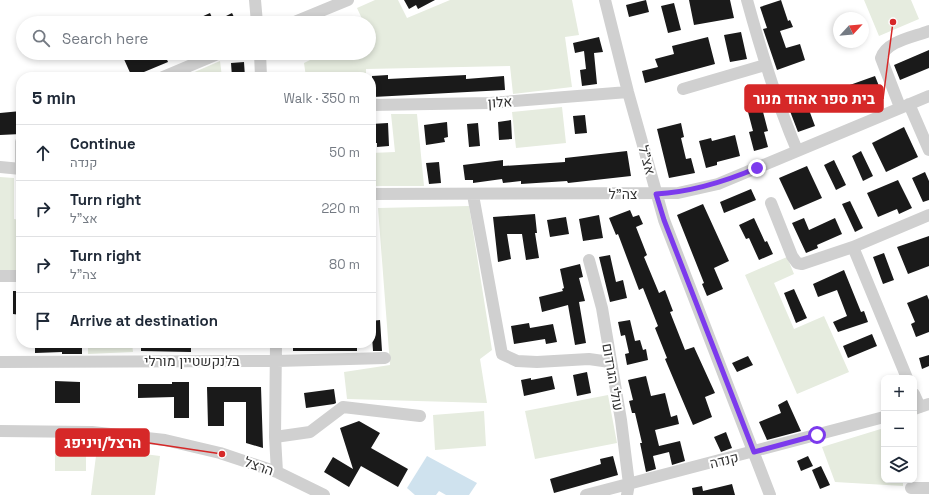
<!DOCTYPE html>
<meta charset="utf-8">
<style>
body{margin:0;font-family:"Space Grotesk",Heebo,sans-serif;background:#f2f2f3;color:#1f2937}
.controls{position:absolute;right:12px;bottom:12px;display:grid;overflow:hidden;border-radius:8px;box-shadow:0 2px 6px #0003}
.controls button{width:36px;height:36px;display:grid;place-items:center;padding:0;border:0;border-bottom:1px solid #e0e1e3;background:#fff;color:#1f2937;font:20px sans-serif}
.compass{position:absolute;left:833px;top:12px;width:36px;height:36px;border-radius:50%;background:#fff;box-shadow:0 2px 6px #0003;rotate:64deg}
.stop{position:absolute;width:12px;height:12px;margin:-9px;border:3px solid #7c3aed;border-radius:50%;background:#fff}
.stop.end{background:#7c3aed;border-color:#fff;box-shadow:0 1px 4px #0008}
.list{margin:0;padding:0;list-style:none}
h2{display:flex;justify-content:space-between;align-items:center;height:52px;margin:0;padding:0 16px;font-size:17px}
h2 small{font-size:13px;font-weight:400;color:#747a83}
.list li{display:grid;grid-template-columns:26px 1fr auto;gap:12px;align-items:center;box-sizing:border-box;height:56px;padding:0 16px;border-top:1px solid #e0e1e3}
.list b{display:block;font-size:15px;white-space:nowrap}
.list p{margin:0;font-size:13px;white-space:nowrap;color:#747a83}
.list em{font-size:13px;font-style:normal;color:#747a83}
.icon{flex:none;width:22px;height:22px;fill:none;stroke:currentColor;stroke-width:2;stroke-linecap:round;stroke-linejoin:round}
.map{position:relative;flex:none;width:929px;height:495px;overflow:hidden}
.search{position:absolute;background:#fff;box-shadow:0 2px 6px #0003;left:16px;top:16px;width:360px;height:44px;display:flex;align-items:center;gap:10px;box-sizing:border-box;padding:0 14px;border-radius:22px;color:#747a83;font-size:15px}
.panel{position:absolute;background:#fff;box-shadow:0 2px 6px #0003;left:16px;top:72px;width:360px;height:276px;border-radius:16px}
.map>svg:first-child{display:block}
.green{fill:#e6ecdf}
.water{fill:#cfe2ee}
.building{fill:#1a1a1a}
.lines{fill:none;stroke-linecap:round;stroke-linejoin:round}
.minor{stroke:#d0d0d0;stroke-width:12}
.route{stroke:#7c3aed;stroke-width:5}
.labels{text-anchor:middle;stroke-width:4;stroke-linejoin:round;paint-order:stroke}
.street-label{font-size:14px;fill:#333;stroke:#fff}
.leader{fill:none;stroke:#d62828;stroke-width:1.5}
.callout-dot{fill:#d62828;stroke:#fff;stroke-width:1.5}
.callout{fill:#d62828;stroke:#d62828;stroke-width:1.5}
.callout-label{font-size:15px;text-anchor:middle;font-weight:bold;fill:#fff}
</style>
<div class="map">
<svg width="929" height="495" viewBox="0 0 929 495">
<rect width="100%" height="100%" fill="#fff"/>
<path class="green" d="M375 0H398L407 18 450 0H572L579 35 565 37 572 87 513 94 510 66 366 69V77H306L304 63 324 53H369V23H364L357 8Z
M864 0H911L919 19 879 36Z
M220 61 222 77H183Z
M562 107 566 143 516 148 512 112Z
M391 114H417L424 186H371V153L395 152Z
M0 177 14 178V219L21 220V271L0 270Z
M469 206 492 350 480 359 487 403 347 399 344 372 390 365 378 208Z
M787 257 794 274 774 283 794 329 824 316 849 372 797 394 745 275Z
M88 343H132L133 352 88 354Z
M608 395 617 443 535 459 525 411Z
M484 411 486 446 435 450 433 415Z
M884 428V480H903V486L835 482 822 447Z
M97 448 160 456 155 495H91Z
M55 450H86V471H55Z"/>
<path class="water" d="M427 456 477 483 469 495H446L439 491 436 495H415L407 488Z"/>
<path class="building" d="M404 0H435L418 9 416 5 409 9Z
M646 0 649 12 629 17 626 5Z
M689 0H730L734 18 694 25Z
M781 0 788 21 790 20 793 27 780 31 786 48 800 44 805 60 777 70 763 29 767 28 760 7Z
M674 3 681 30 668 33 661 6Z
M210 13 214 22 232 13 237 23H201L199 18Z
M741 32 747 59 730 62 724 35Z
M599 37 603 52 594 53 597 84 582 86 580 70 586 69 584 51 575 53 573 43Z
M708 37 715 64 645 83 642 71 658 67 655 59 674 54 672 46Z
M929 50V68L900 80 894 65Z
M132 53H160L161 57 165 55 168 62 132 77 123 57Z
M290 53H303L304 60H291Z
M244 62 245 77H232L231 63Z
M388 75V79L466 75V79L504 76 505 90 373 97 372 76Z
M875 76 881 91 853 102 847 86Z
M805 99 815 126 798 132 788 106Z
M762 108 768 131 764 132 768 147 754 151 749 132 753 131 748 112Z
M21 111V134L0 135V113Z
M585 115 587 133 575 134 573 116Z
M511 120 512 139 499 140 498 122Z
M447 122 448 137 444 138 445 142 426 145 424 125Z
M388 123 389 146 377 147V143H371V124Z
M478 123 480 146 469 147 467 124Z
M681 123 684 137 681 138 686 159 691 158 695 173 669 178 657 129Z
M904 127 918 157 886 172 872 143Z
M735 135 740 156 717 162V165L706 168 699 141 711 138 712 141Z
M627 151 631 176 568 183 567 181 521 184V181L503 183 502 179 473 183V180H465L463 165 503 160V166L565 162V158Z
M861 151 873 176 863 181 852 156Z
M834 160 846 185 836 190 824 165Z
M439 162 441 183 429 184 426 163Z
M807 166 822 198 794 210 779 178Z
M925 172 929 181V200L923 202 912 178Z
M898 180 912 208 899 214 897 209 878 217 867 193Z
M751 189 756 200 724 213 720 202Z
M850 201 863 228 855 232 842 204Z
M703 204 729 261 714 268 723 289 707 296 702 284 704 283 677 215Z
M630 210 633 217 639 215 643 224 636 227 647 255 644 257 659 293 665 290 673 311 670 312 685 350 694 347 715 393 705 397 712 417 693 425 665 359 667 358 655 328 658 326 643 288 639 290 618 234 616 235 609 218Z
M535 214 537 233H535L539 258 526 260 522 234H507L511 259 498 262 493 217Z
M599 215 603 238 583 241 579 219Z
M566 217 569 234 550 237 547 220Z
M754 218 765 242 767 241 773 254 759 260 749 238 746 239 739 225Z
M804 218 809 230 835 218 842 234 817 245 818 248 806 253 792 223Z
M929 236V266L908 274 897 247Z
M884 253 894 280 883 284 873 257Z
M610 255 616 282 623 280 627 298 610 302 599 257Z
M580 264 583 277 579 278 585 301 579 302 586 343 575 345 568 305 542 312 539 297 563 291 562 289 564 288 560 269Z
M844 270 861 312 864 311 868 322 838 332 833 322 847 316 837 290 818 297 813 284Z
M794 289 807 318 796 323 784 293Z
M13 291H21V315L13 314Z
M927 295 929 300V332L916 337 911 324 915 322 907 303Z
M380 320 382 351H373L371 321Z
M630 320 635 341 640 340 643 350 646 349 648 360 627 365 625 354 629 353 625 335 621 336 618 322Z
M529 323 530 328 553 324 557 342 546 344 545 339 514 344 511 326Z
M872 334 877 346 848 358 843 346Z
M35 343H82V354H62V352L35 353Z
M141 343H191V352L141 351Z
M293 343H357V351H293Z
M929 355V366L922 369 919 358Z
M748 356 753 365 737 372 732 363Z
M587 372 591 393 577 396 573 375Z
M552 376 555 389 524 396 521 380 531 378V380Z
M646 376 651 396 665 393 671 417 677 415 679 424 655 430 659 446 680 441 685 461 672 465 669 452 653 456 656 469 646 472 640 443H642L635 413H632L629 401 633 400 628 380Z
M55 381 80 382V403H55Z
M172 382H189V418H174V397L138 398V384H172Z
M207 387H261L263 448 246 443V402H224V426H208Z
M334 389 336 403 334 404 306 408 304 393Z
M787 400 801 431 767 440 759 422 781 413 778 405Z
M359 421 380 433 371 448 408 469 398 487 361 466 349 487 324 472 333 457 353 469 340 428Z
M726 432 732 448 721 452 714 437Z
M613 456 618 475 554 493 550 479 601 464 600 459Z
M808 456 813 466 801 471 797 461Z
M821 466 830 485 820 489 812 470Z
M732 484 735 495H693L692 488 702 486 703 491Z"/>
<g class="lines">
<path class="minor" d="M255 0 257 23
M605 0 628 92 664 220 770 495
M747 0C761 51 776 101 797 150
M292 23 348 0
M260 53 261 77
M163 77 220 53
M683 89 765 65
M909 104 929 150
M371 105 490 103 628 92
M900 107 881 58C886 41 914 37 929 31
M21 142V166
M0 167 21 169
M371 194 678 193 718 184 929 96
M473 195 502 354 517 361 537 362 589 359 610 362
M771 203 792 256 797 263 802 264 853 247 929 215
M853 247 907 378
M589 260 602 308 621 420 629 484 627 495
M0 276H21
M276 343 275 437 277 472
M0 362 277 361 385 358
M914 394 920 407
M914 409 929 404
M0 431 92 432 165 440 220 453 277 472 324 495
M275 437 310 432 343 407 420 416
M911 488H929
M586 495 884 417"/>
</g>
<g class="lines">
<path class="route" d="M757 168C724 182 692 192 656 194L664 220 754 452 817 435"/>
</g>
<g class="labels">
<g class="street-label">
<text transform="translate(500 102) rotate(-3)" y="5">אלון</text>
<text transform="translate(647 160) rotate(75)" y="5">אצ"ל</text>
<text x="623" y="199">צה"ל</text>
<text x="192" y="366">בלנקשטיין מורלי</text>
<text transform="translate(613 377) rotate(80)" y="5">עולי הגרדום</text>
<text transform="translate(724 460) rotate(-14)" y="5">קנדה</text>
<text transform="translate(259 466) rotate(19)" y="5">הרצל</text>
</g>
</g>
<path class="leader" d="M893 22L883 99M222 454L149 443"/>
<g class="callout-dot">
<circle cx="893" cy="22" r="4"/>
<circle cx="222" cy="454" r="4"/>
</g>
<g class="callout">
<rect x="745" y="85" width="138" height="27" rx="4"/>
<rect x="56" y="429" width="93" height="27" rx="4"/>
</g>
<g class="callout-label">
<text x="814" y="104">בית ספר אהוד מנור</text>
<text x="103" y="448">הרצל/ויניפג</text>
</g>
</svg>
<div class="controls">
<button>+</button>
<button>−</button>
<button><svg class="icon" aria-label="layers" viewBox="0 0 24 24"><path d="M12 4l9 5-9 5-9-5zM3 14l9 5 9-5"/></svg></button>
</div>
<svg class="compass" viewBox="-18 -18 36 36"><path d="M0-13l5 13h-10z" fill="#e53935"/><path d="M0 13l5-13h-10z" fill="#747a83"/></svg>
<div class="stop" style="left:817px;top:435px"></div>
<div class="stop end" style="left:757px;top:168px"></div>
<div class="search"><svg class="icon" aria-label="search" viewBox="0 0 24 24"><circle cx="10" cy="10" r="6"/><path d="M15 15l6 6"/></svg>Search here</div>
<section class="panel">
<h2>5 min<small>Walk · 350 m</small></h2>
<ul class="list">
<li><svg class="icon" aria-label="ahead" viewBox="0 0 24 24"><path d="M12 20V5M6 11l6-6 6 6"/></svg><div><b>Continue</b><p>קנדה</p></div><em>50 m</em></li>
<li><svg class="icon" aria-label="right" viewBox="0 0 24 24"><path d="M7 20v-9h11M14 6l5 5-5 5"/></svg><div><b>Turn right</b><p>אצ&quot;ל</p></div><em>220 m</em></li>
<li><svg class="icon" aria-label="right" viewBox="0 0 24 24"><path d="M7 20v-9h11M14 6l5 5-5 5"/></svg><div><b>Turn right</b><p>צה&quot;ל</p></div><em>80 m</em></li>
<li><svg class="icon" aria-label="arrive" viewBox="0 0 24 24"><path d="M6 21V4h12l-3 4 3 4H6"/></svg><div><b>Arrive at destination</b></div></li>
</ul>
</section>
</div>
